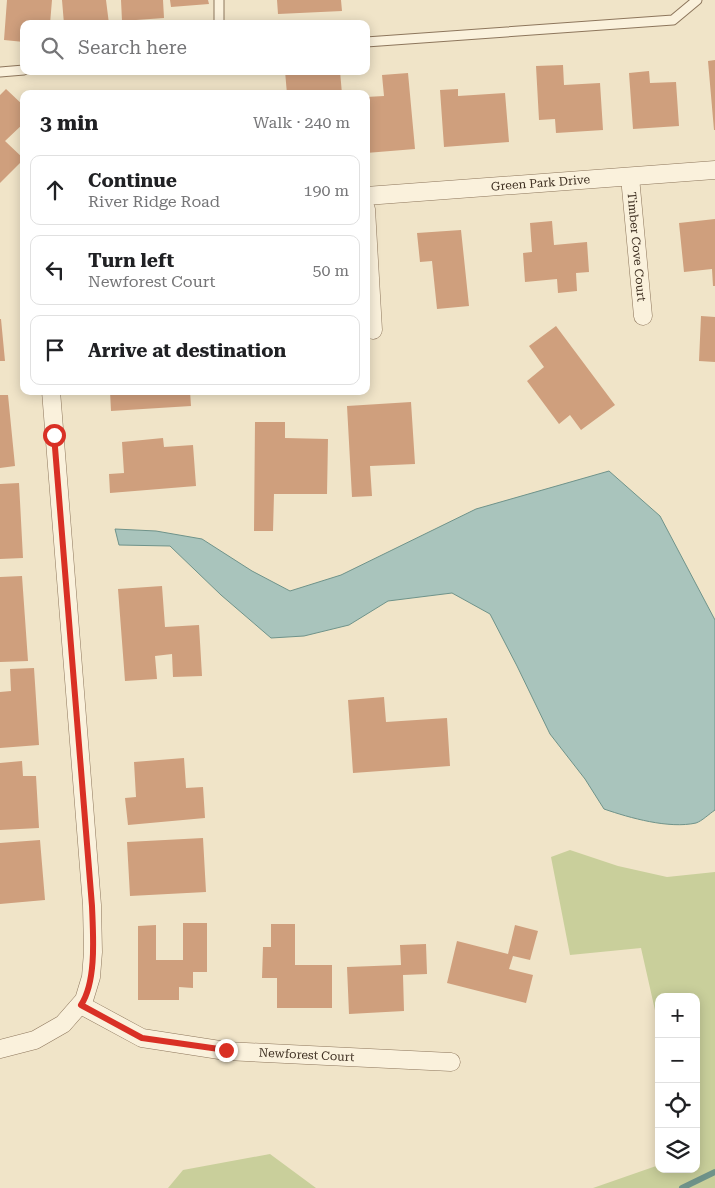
<!DOCTYPE html>
<meta charset="utf-8">
<style>
body{margin:0;font-family:"Roboto Serif",serif;background:#f2f2f2;color:#202124}
.controls{position:absolute;right:15px;bottom:15px;display:grid;overflow:hidden;border-radius:10px;box-shadow:0 2px 12px #0003}
.controls button{width:45px;height:45px;display:grid;place-items:center;padding:0;border:0;border-bottom:1px solid #e0e0e0;background:#fff;color:#202124;font:25px sans-serif}
.stop{position:absolute;width:15px;height:15px;margin:-11px;border:4px solid #d93025;border-radius:50%;background:#fff}
.stop.end{background:#d93025;border-color:#fff;box-shadow:0 1px 5px #0008}
.list{margin:0;padding:0;list-style:none}
h2{display:flex;justify-content:space-between;align-items:center;height:65px;margin:0;padding:0 20px;font-size:21px}
h2 small{font-size:16px;font-weight:400;color:#757577}
.list li{display:grid;grid-template-columns:32px 1fr auto;gap:15px;align-items:center;box-sizing:border-box;height:70px;margin:0 10px 10px;padding:0 10px;border:1px solid #e0e0e0;border-radius:10px}
.list b{display:block;font-size:19px;white-space:nowrap}
.list p{margin:0;font-size:16px;white-space:nowrap;color:#757577}
.list em{font-size:16px;font-style:normal;color:#757577}
.icon{flex:none;width:28px;height:28px;fill:none;stroke:currentColor;stroke-width:2;stroke-linecap:round;stroke-linejoin:round}
.map{position:relative;flex:none;width:715px;height:1188px;overflow:hidden}
.search{position:absolute;background:#fff;box-shadow:0 2px 12px #0003;left:20px;top:20px;width:350px;height:55px;display:flex;align-items:center;gap:12px;box-sizing:border-box;padding:0 18px;border-radius:10px;color:#757577;font-size:19px}
.panel{position:absolute;background:#fff;box-shadow:0 2px 12px #0003;left:20px;top:90px;width:350px;height:305px;border-radius:10px}
.map>svg:first-child{display:block}
.green{fill:#c9cf9b}
.water{fill:#a9c4bc;stroke:#6f938a}
.lines{fill:none;stroke-linecap:round;stroke-linejoin:round}
.stream{stroke:#6f938a;stroke-width:6}
.building{fill:#cf9f7d}
.lane-casing{stroke:#8d765c;stroke-width:11}
.street-casing{stroke:#8d765c;stroke-width:19}
.lane{stroke:#faf1dc;stroke-width:9}
.street{stroke:#faf1dc;stroke-width:18}
.route{stroke:#d93025;stroke-width:6}
.labels{text-anchor:middle;stroke-width:5;stroke-linejoin:round;paint-order:stroke}
.street-label{font-size:12px;fill:#3d2e20;stroke:#f7eed8}
</style>
<div class="map">
<svg width="715" height="1188" viewBox="0 0 715 1188">
<rect width="100%" height="100%" fill="#f0e4c8"/>
<path class="green" d="M570 850 618 866 667 877 715 872V1188H593L659 1165V1169H696V997H659V1028L641 948 570 955 551 857Z
M270 1154 316 1188H168L183 1170Z"/>
<path class="water" d="M609 471 660 516 715 620V810C709 814 702 821 696 823 669 829 630 818 604 809L585 779 550 734 517 666 490 614 452 593 388 601 349 625 304 636 271 638 221 595 170 546 119 545 115 529 156 531 202 539 252 571 290 591 341 575 476 509Z"/>
<g class="lines">
<path class="stream" d="M682 1188 715 1172"/>
</g>
<path class="building" d="M7 0H52L50 24H24V42L4 40Z
M62 0H106L109 24H64Z
M121 0H163L164 18 122 21Z
M170 0H208L209 4 171 7Z
M277 0H341L342 11 278 14Z
M715 60V130H714L708 61Z
M563 65 564 85 600 83 603 130 556 133 555 119 539 120 536 66Z
M285 71H340L342 94H287Z
M649 71 650 83 676 82 679 126 633 129 629 73Z
M408 73 415 149 366 153V97L384 96 382 75Z
M6 89 24 106V123L5 141 24 159 0 183V95Z
M458 89V96L505 93 509 142 444 147 440 90Z
M715 219V286H713L712 269 684 272 679 223Z
M552 221 554 245 587 242 589 272 576 273 577 291 558 293 557 279 525 282 523 253 532 252 530 223Z
M461 230 469 306 437 309 432 261 420 262 417 233Z
M701 316 715 317V362L699 361Z
M0 319H1L5 361H0Z
M556 326 615 405 581 430 570 415 559 424 527 381 544 367 529 346Z
M110 391H190L191 406 111 411Z
M0 395H8L15 466 0 468Z
M411 402 415 464 370 466 372 496 352 497 347 406Z
M255 422H285V438L328 439 327 494H274L273 531H254Z
M163 438 164 447 193 445 196 486 110 493 109 474 124 473 122 442Z
M19 483 23 558 0 559V484Z
M22 576 28 661 0 662V577Z
M162 586 165 627 199 625 202 676 173 677 172 654 155 656 157 679 125 681 118 589Z
M34 668 39 745 0 748V692L11 691 10 669Z
M384 697 386 722 447 718 450 766 353 773 348 700Z
M184 758 186 788 203 787 205 818 128 825 125 798 136 797 134 762Z
M22 761 23 776H36L39 828 0 830V763Z
M203 838 206 892 130 896 127 842Z
M40 840 45 900 0 904V843Z
M183 923H207V972H193V988L179 987V1000H138V926L156 925V960H183Z
M271 924H295V965H332V1008H277V978H262L263 947H271Z
M515 925 538 931 530 960 513 956 509 969 533 975 526 1003 447 983 457 941 508 954Z
M426 944 427 974 403 975 404 1011 349 1014 347 967 401 965 400 945Z"/>
<g class="lines">
<defs>
<path id="lane" d="M219 24V0
M366 42 673 20 697 0
M0 72 24 70"/>
<g id="street">
<path id="s1" d="M630 177 643 316"/>
<path id="s2" d="M366 196 715 170"/>
<path d="M366 209 373 330"/>
<path id="s3" d="M81 1005 142 1038 226 1051 451 1062"/>
<path d="M0 1049 35 1040 63 1024 84 1000 91 977 93 952 92 905 51 391"/>
</g>
</defs>
<use href="#lane" class="lane-casing"/>
<use href="#street" class="street-casing"/>
<use href="#lane" class="lane"/>
<use href="#street" class="street"/>
</g>
<g class="lines">
<path class="route" d="M54 435 92 906C93 933 97 981 81 1005L142 1038 226 1050"/>
</g>
<g class="labels">
<g class="street-label">
<text dy="4" stroke="none"><textPath href="#s2" startOffset="175">Green Park Drive</textPath></text>
<text dy="4" stroke="none"><textPath href="#s1" startOffset="70">Timber Cove Court</textPath></text>
<text dy="4" stroke="none"><textPath href="#s3" startOffset="235">Newforest Court</textPath></text>
</g>
</g>
</svg>
<div class="controls">
<button>+</button>
<button>−</button>
<button><svg class="icon" aria-label="locate" viewBox="0 0 24 24"><circle cx="12" cy="12" r="6"/><path d="M12 2v4M12 18v4M2 12h4M18 12h4"/></svg></button>
<button><svg class="icon" aria-label="layers" viewBox="0 0 24 24"><path d="M12 4l9 5-9 5-9-5zM3 14l9 5 9-5"/></svg></button>
</div>
<div class="stop" style="left:54px;top:435px"></div>
<div class="stop end" style="left:226px;top:1050px"></div>
<div class="search"><svg class="icon" aria-label="search" viewBox="0 0 24 24"><circle cx="10" cy="10" r="6"/><path d="M15 15l6 6"/></svg>Search here</div>
<section class="panel">
<h2>3 min<small>Walk · 240 m</small></h2>
<ul class="list">
<li><svg class="icon" aria-label="ahead" viewBox="0 0 24 24"><path d="M12 20V5M6 11l6-6 6 6"/></svg><div><b>Continue</b><p>River Ridge Road</p></div><em>190 m</em></li>
<li><svg class="icon" aria-label="left" viewBox="0 0 24 24"><path d="M17 20v-9H6M10 6l-5 5 5 5"/></svg><div><b>Turn left</b><p>Newforest Court</p></div><em>50 m</em></li>
<li><svg class="icon" aria-label="arrive" viewBox="0 0 24 24"><path d="M6 21V4h12l-3 4 3 4H6"/></svg><div><b>Arrive at destination</b></div></li>
</ul>
</section>
</div>
